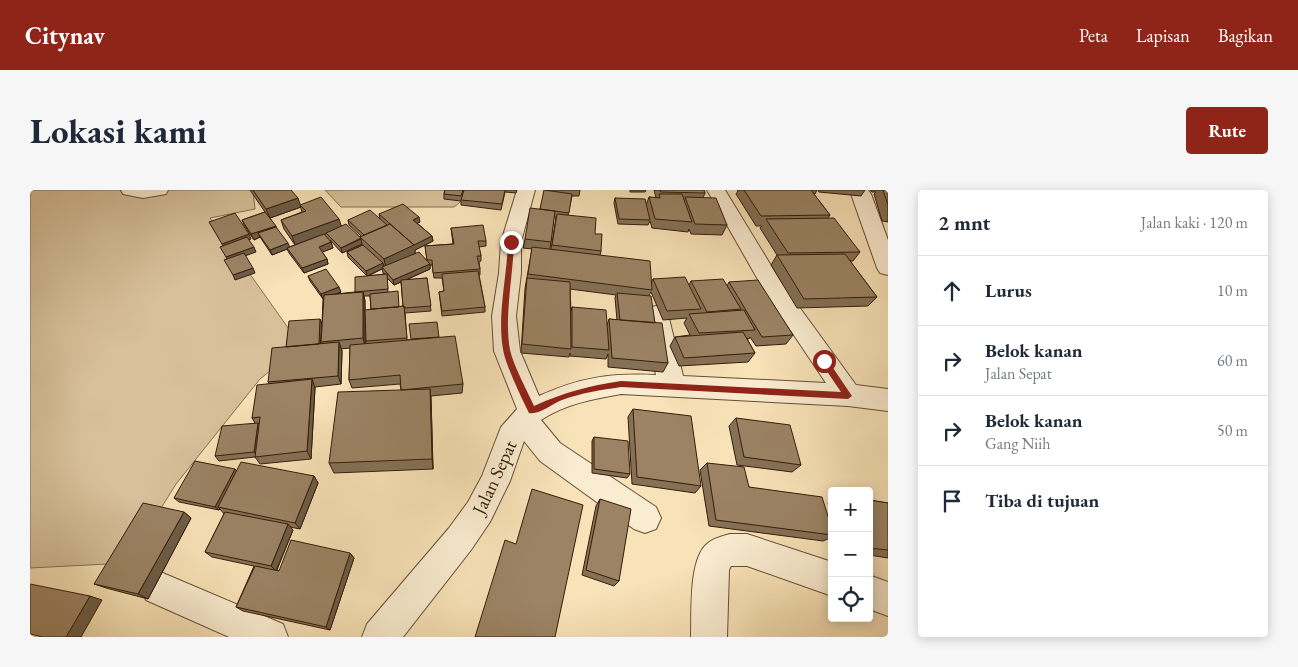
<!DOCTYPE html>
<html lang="id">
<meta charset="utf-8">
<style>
body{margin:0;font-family:"EB Garamond",serif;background:#f6f6f7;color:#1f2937}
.controls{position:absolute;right:15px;bottom:15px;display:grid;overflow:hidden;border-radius:5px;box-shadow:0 2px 12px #0003}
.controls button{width:45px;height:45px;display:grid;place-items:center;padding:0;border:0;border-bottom:1px solid #e0e1e3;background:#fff;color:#1f2937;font:25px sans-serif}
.stop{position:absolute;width:15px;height:15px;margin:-11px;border:4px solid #8f2418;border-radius:50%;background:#fff}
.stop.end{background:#8f2418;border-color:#fff;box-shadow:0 1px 5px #0008}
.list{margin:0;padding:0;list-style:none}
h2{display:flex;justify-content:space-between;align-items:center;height:65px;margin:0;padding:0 20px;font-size:21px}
h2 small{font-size:16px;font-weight:400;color:#747a83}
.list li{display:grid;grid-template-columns:32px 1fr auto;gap:15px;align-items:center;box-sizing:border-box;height:70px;padding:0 20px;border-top:1px solid #e0e1e3}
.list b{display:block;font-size:19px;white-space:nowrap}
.list p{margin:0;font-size:16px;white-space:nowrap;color:#747a83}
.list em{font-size:16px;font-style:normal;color:#747a83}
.icon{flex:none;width:28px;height:28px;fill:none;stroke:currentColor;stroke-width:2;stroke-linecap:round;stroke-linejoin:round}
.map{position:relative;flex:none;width:858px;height:447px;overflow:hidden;border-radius:5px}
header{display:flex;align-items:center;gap:30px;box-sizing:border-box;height:70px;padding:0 25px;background:#8f2418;color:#fff}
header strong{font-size:24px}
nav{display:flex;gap:28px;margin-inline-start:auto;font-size:18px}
.intro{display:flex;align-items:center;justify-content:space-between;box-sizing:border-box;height:120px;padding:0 30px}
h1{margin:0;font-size:35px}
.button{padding:12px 22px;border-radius:5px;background:#8f2418;color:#fff;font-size:18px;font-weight:700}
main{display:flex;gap:30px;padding:0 30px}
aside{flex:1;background:#fff;border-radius:5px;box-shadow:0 2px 12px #0003}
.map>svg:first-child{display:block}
.green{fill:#d7c09a;stroke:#866e52}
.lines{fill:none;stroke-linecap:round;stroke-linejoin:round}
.minor-casing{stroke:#664e36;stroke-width:2}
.minor{fill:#faecd0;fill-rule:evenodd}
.wall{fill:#857156;stroke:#361c0b;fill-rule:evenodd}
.shaded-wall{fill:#6c5c46;stroke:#361c0b}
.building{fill:#9b8364;stroke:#361c0b}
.route{fill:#8f2418}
.labels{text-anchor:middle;stroke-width:4;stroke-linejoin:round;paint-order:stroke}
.street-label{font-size:19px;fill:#361c0b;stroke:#faecd0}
</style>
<header>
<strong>Citynav</strong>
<nav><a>Peta</a><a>Lapisan</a><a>Bagikan</a></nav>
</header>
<div class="intro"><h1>Lokasi kami</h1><a class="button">Rute</a></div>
<main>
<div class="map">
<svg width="858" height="447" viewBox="0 0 858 447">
<rect width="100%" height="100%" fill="#f8e2b7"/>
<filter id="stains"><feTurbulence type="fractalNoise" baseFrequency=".004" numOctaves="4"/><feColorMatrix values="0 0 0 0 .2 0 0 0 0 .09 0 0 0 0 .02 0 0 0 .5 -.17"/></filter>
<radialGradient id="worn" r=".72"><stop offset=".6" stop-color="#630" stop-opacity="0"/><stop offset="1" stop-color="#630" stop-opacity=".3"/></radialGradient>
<path class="green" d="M0 0H223L225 19 180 28 271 156 230 189 146 294 97 373 0 378Z
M295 0H445L424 17H311Z"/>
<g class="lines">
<defs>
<path id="minor" d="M91 0H138L136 4 113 8 93 4Z
M487 0H505L491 52V83L486 126 490 161 509 206C551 187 581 183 626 185L614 124 618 118 626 116 634 118 638 124 653 186 796 193 735 102 677 0H695L751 92 826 195 858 199V221L818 216 591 204C563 209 535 214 511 230L530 253 626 317 631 328 626 339 615 343 604 339 510 271 494 251 480 291 460 332 441 360 373 447H332L337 434 419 338 438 312 452 286 471 237 487 219 464 161 462 126 469 83 471 52Z
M824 0H838L841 4 858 50V85L850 83 847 78 821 4Z
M700 344H717L802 372V406L717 376H701L699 380 697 447H661C662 423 658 368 678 353 684 348 693 346 700 344Z
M128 381 253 434 258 447H199L116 410 111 398 116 386Z
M839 385 858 392V426L839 419Z"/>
</defs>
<use href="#minor" class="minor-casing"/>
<use href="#minor" class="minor"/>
</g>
<path class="wall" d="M220 0H261L271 17 240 28 259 57 265 55 254 39 251 30 272 22 270 15 311 36 330 48 331 46 319 35 318 30 350 29 349 24 390 32 387 33 402 46 403 51 385 60V64L397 70 395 56 423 54 421 38 456 51V56L449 57 451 66V71L449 72 450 79V85H449L455 117V122L412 126 409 102 414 101 412 88H404L402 75H400V79L376 90 397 88 401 121 375 123 377 150 409 147 433 194 432 203 401 206 403 279 304 283 299 273 371 200 370 194 322 198 319 190 320 158 311 159 312 161 311 194 285 197 281 269 230 274 225 267 189 271 185 266 225 233 222 228 239 193 238 192 256 157 292 134 293 109 280 91 278 86 311 102 306 104 325 102 337 86 318 67 317 62 332 55V54L312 63 300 50 303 58 292 62 297 69 298 74 274 83 259 63 257 59 242 65 230 47 224 50 214 35 212 30 235 22ZM352 79 353 83 355 84 338 86ZM357 88 364 95 371 92 373 116 369 117 358 102ZM334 106H340L341 119 336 151V153H335V111Z
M415 0H487L486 3 475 2 471 20 431 15V11L414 9V4Z
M516 0H550L549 6H542L538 25 565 44 571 61 570 65 621 93 623 89 659 95 661 91 697 96 699 92 763 145 756 154 726 156 720 147 719 149H717L725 163 718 172 649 176 640 156 645 147 660 145 654 133 657 128 633 130 621 102 619 105 625 133 638 173 633 182 578 177V164L576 169 540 166V163L539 167 491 163 495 98 502 59 493 58 495 49 510 19ZM524 27H526L521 59H520ZM540 99 586 105 585 108 587 130 579 129 577 135 542 117 541 121Z
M600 0H616L615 2H600Z
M624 0H674L675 3 673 8 697 35 692 45 661 44 659 39 658 42 622 38 620 31 618 35 588 34 584 13 585 8 616 15 619 7 626 8Z
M707 0H787L785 4 783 3 800 25 798 28 830 62 823 71H820L847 107 838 116 767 118 741 75 747 65 730 38 732 36H726L706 4 708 1Z
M788 0H835L831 6 789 2Z
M840 0H858V32L852 31 844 4 846 2H842Z
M603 219 671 296 665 303 602 294 598 227Z
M706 228 771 275 762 282 707 275 699 236Z
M564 247 600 284 597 288 562 283V251Z
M677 273 719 297 802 339V347L793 351 679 336 670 280Z
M205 279 206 281 284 286 288 293 270 339 260 337 263 340 247 380 249 381 320 363 324 368 300 440 213 421 206 417 224 376 182 367 175 362 194 324 190 319 189 320 149 312 144 308Z
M570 309 589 391 584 396 552 385 566 316Z
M802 310V327L798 313Z
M839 310 858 313V368L839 365Z
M154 322 161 328 118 409 76 398 64 394Z"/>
<path class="shaded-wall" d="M268 8 271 17 240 28 236 19Z
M389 27 390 32 383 35V30Z
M309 29 312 38 265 55 262 46Z
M246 36 247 41 228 43 230 47 224 50 221 44Z
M219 44 221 49 194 59 192 54Z
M402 46 403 51 385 60V64L356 78 354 69Z
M331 49 332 54 312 63 311 58Z
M301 52 303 58 290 63 289 57Z
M258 53 260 58 242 65 240 60Z
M224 57 226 62 198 72 196 67Z
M297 69 298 74 274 83 272 78Z
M353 73 354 78 337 86 336 81Z
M400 74V79L364 95 363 90Z
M223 78 225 83 205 90 203 85Z
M309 97 311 102 293 109 291 104Z
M333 102 335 111V157L333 148Z
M290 129 292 134 290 160 288 155Z
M309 152 312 161 311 194 308 186Z
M282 189 285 198 281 269 277 261Z
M400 199 401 210 403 279 402 269Z
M228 233 231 237 228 267 224 262Z
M205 279 208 283 188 317 190 319 189 320 185 317Z
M284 286 288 293 270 339 265 333Z
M154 322 161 328 118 409 108 404Z
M258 334 263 340 246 381 241 376Z
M320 363 324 368 300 440 296 437Z
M60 406 72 410 51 447H36Z"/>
<path class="building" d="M223 0H261L268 8 236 19Z
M415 0H433L431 6 414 4Z
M434 0H475L472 14 431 10Z
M514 0 542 4 539 23 510 19Z
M630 0H674L675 3 631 2Z
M714 0H781L800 25 731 26Z
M853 0H858V15Z
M629 4H652L662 32 625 29 619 7 630 8Z
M291 7 309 29 262 46 251 30 276 21 270 15Z
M655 7 686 8 697 35 665 34Z
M585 8 615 9 620 30 589 29Z
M373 14 389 27 383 30 402 46 384 55 349 24Z
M500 18 525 21 521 52 495 49Z
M340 20 357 35 334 45 318 30Z
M235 22 246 36 221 44 212 30Z
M205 23 219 44 192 54 179 32Z
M527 24 566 28 565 44H572L571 61 522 55Z
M804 28 830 62 758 63 736 29Z
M316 34 331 48 311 58 296 43Z
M360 34 384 55 354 69 330 47Z
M453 35 456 51H448L451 66H447L450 79 403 83 402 70H397L395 56 424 54 421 38Z
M246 37 258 53 240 60 228 43Z
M294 44 301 52 289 57 297 69 272 78 257 58Z
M217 47 224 57 196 67 190 57Z
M333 55 353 73 336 81 317 62Z
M502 57 620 71 622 100 498 84Z
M389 62 400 74 363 90 352 77Z
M214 63 223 78 203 85 194 70Z
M815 64 847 107 774 109 747 65Z
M296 79 309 97 291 104 278 86Z
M448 81 455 117 412 121 409 102 414 101 412 84Z
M357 84 358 99 325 102V87Z
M655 87 671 119 637 121 623 89Z
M397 88 401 116 374 118V116H373L371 90Z
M497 88 540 92 541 159 492 154Z
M693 89 711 119 677 122 661 91Z
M728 90 763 145 732 147 699 92Z
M368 101 369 117 341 119 340 104Z
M333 102V148L291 152 294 105Z
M587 103 621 106 625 133 590 130Z
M374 116 377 148 336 151 335 120Z
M542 117 576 120 579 160 542 157Z
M714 120 725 140 669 143 659 124Z
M290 129 289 154 256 157 259 131Z
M579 129 632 133 638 173 582 168Z
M407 132 409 147 381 149 379 134Z
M713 142 725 163 654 168 645 147Z
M425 146 433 194 371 200 370 185 319 190 320 155Z
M309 152 308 186 238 192 242 158Z
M282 189 277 261 225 267 230 227 222 228 227 195Z
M400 199 402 269 299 273 308 202Z
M603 219 661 226 671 296 607 287Z
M706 228 760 235 771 275 714 267Z
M228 233 224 262 185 266 192 236Z
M564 247 598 251 600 284 564 279Z
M165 271 205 279 185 317 144 308Z
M211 272 284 286 265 333 188 317Z
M677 273 714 277 719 297 792 307 802 339V345L686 330Z
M502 299 553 315 525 447H445L475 350 486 354Z
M570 309 601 319 589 391 556 380Z
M839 310 858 313V360L839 358Z
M113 313 154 322 108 404 64 394Z
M195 322 258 334 241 376 175 362Z
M261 350 320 363 296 437 206 417 225 376 249 381Z
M0 394 60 406 36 447H13L0 444Z"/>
<path class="route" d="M481 51 484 52C483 87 474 127 480 160 484 177 497 200 504 216 535 202 558 196 591 191L811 202 790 171 794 168 797 169 822 206 818 209 591 197C571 200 551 203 532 210 522 214 509 225 499 223 492 209 475 174 473 159 467 125 477 87 478 52Z"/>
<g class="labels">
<g class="street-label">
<text transform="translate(464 287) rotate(-65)" y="7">Jalan Sepat</text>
</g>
</g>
<rect width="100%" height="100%" filter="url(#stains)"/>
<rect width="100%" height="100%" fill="url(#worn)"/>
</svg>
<div class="controls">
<button>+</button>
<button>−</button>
<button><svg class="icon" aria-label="locate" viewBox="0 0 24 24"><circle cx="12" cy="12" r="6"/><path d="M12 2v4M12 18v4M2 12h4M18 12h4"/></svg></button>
</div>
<div class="stop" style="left:794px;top:171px"></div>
<div class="stop end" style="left:481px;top:52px"></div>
</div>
<aside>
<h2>2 mnt<small>Jalan kaki · 120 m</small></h2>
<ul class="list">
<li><svg class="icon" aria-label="ahead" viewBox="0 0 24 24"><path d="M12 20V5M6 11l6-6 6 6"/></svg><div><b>Lurus</b></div><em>10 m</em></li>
<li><svg class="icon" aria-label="right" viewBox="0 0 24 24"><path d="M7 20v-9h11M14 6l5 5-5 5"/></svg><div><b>Belok kanan</b><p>Jalan Sepat</p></div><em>60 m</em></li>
<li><svg class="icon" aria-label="right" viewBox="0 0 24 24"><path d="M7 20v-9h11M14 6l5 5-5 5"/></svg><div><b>Belok kanan</b><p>Gang Niih</p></div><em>50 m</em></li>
<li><svg class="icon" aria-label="arrive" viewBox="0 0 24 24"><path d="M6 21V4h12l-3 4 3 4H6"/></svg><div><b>Tiba di tujuan</b></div></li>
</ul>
</aside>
</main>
